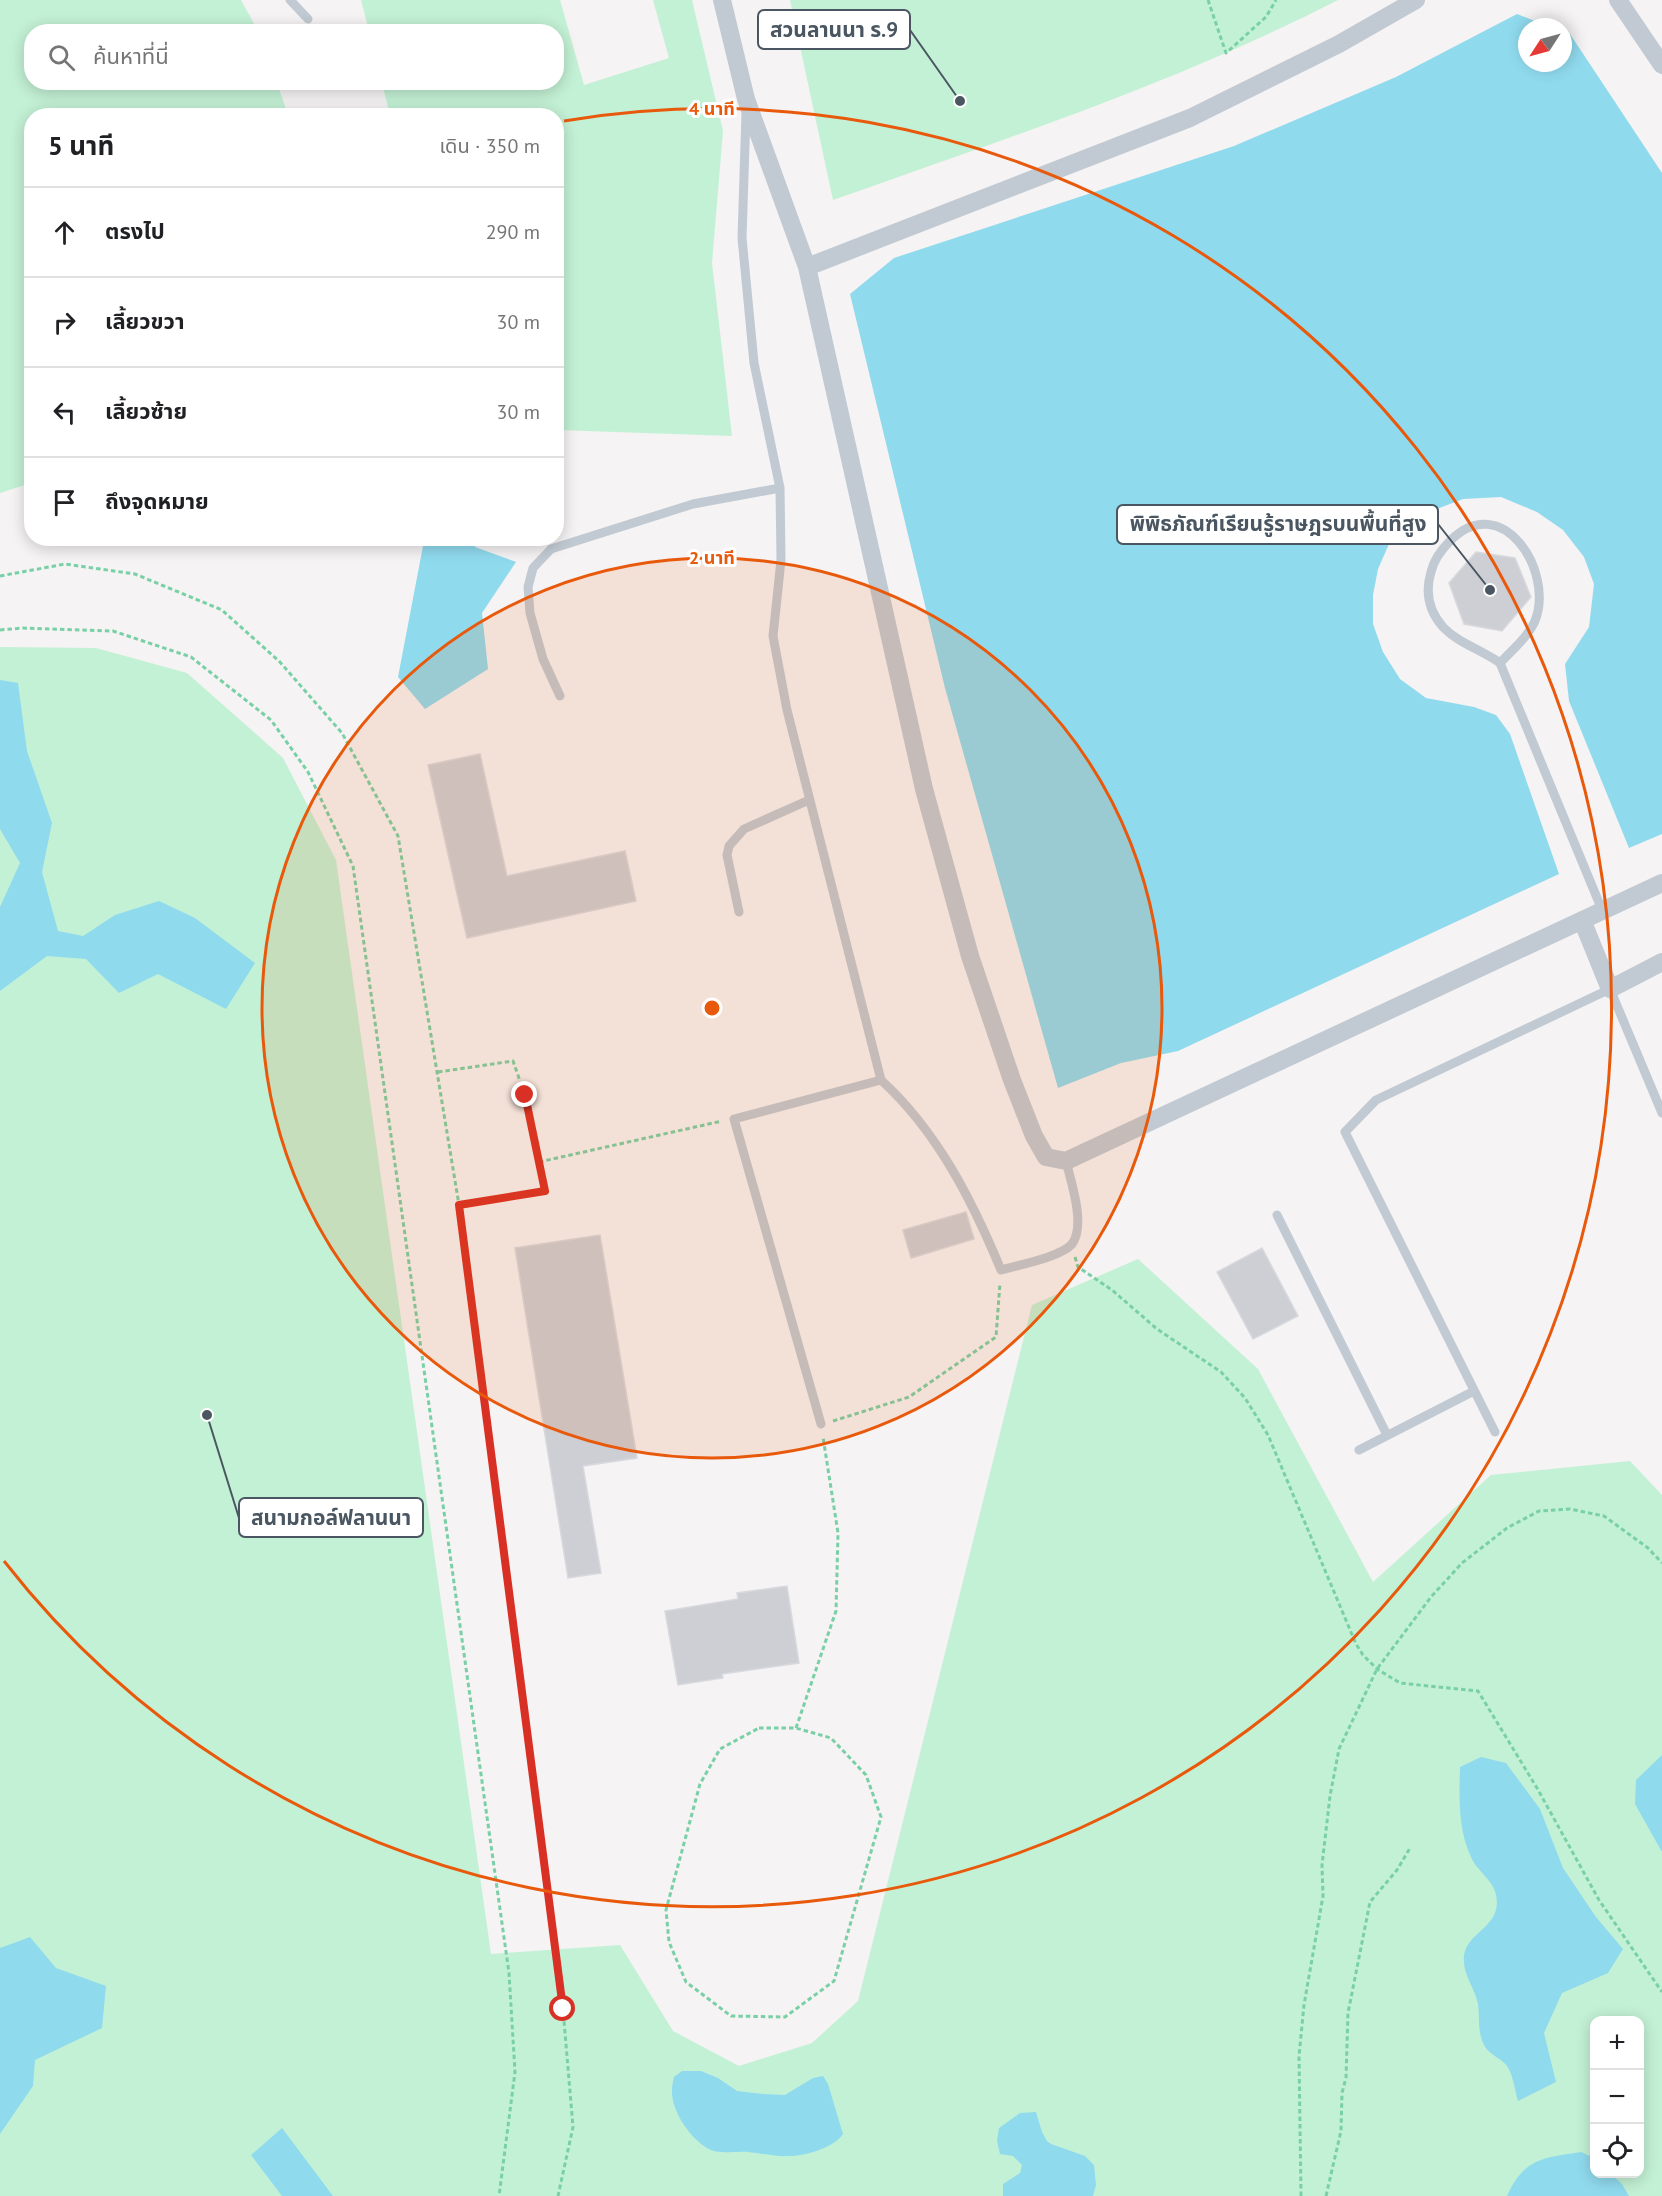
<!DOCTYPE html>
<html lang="th">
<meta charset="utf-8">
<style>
body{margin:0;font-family:"PT Sans","Noto Sans Thai",sans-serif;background:#f6f6f6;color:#202124}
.controls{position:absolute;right:18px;bottom:18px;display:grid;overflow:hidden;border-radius:12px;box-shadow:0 3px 15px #0003}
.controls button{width:54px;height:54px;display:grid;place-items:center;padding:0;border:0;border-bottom:2px solid #e0e0e0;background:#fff;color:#202124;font:30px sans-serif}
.compass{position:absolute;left:1518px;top:18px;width:54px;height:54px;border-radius:50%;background:#fff;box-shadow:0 3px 15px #0003;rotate:234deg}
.stop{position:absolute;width:18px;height:18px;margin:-14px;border:4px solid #d93025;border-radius:50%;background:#fff}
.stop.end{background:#d93025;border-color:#fff;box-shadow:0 2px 6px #0008}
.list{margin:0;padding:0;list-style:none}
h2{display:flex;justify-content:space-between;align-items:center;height:78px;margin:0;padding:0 24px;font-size:26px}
h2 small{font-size:20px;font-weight:400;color:#757577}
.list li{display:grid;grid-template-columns:39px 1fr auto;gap:18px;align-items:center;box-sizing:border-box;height:90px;padding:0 24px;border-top:2px solid #e0e0e0}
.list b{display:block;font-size:22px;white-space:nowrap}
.list em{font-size:20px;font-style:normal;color:#757577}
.icon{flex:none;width:33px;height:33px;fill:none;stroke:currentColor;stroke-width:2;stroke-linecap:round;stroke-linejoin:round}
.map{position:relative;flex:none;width:1662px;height:2196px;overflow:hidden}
.search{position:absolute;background:#fff;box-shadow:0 3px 15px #0003;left:24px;top:24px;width:540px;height:66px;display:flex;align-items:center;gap:15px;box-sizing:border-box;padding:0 21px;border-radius:24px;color:#757577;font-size:22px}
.panel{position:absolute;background:#fff;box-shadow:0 3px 15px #0003;left:24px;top:108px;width:540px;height:438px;border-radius:24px}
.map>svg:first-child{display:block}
.green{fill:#c3f1d5;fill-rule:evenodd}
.water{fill:#90daee}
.building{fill:#cdcfd5;stroke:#d7d9de;stroke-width:1.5}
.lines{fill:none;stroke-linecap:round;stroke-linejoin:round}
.path{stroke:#7ad0a6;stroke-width:3;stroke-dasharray:4.5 3;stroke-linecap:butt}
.service{stroke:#c1cad2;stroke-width:9}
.minor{stroke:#c1cad2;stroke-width:18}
.route{stroke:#d93025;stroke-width:8}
.ring{fill:none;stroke:#e8590c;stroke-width:3}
.centre{fill:#e8590c;stroke:#fff;stroke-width:3}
.ring-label{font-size:18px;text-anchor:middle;font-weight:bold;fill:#e8590c;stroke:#fff;stroke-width:6;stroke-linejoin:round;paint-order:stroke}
.leader{fill:none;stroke:#4a5661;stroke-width:2}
.callout-dot{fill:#4a5661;stroke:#fff;stroke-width:2}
.callout{fill:#fff;stroke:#4a5661;stroke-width:2}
.callout-label{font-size:21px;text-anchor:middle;font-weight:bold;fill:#4a5661}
</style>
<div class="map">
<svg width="1662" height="2196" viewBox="0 0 1662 2196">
<rect width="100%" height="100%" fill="#f5f3f3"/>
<path class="green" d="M0 0H241L258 31 32 32V82L277 83 288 115 32 116 31 483 0 493Z
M361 0H560L584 85 669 58 653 0H692L723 131 712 263 732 436 557 430 556 116 390 115 382 83 556 82V32L369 31Z
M790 0H1338C1176 83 1004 139 833 200Z
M0 647 96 648 187 673 283 758 336 860 491 1954 620 1945 673 2031 739 2066 812 2043 858 2001 1032 1305 1138 1259 1258 1369 1373 1582 1491 1475 1630 1461 1662 1495V2196H0ZM1594 2020H1640V2174H1594Z"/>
<path class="water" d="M1517 14 1551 27H1527V63H1563V32L1570 34 1662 173V834L1629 848 1569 701 1565 664 1589 627 1594 584 1584 557 1563 530 1537 512 1501 497 1463 499 1421 515 1402 530 1389 544 1378 569 1373 595V624L1383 652 1400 679 1426 698 1474 707 1496 715 1510 734 1559 874 1178 1051 1121 1063 1058 1088 945 688 850 294 894 258 1234 146 1396 77Z
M416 539H474L475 547 516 562 482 613 488 669 425 709 398 677 423 546Z
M0 680 18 683 27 751 52 823 42 872 58 931 83 936 115 915 159 901 195 918 255 963 226 1009 158 974 119 993 86 959 47 956 0 991V907L20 863 0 829Z
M1662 1755V1852L1635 1804 1636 1780Z
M1481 1757 1506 1763 1540 1809 1563 1868 1596 1917 1623 1949 1608 1973 1562 1993 1544 2033 1556 2082 1518 2101C1515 2091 1513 2074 1507 2066 1501 2058 1488 2054 1484 2045 1477 2031 1480 2018 1478 2004 1475 1988 1462 1974 1464 1956 1467 1931 1503 1927 1496 1895 1494 1881 1476 1870 1471 1857 1458 1830 1459 1796 1460 1767Z
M30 1937 56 1968 106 1986 102 2028 35 2060 33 2086 0 2134V1948Z
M682 2071H701L718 2078 737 2091 763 2094 785 2095 813 2078 823 2076 828 2084 843 2134C834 2148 805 2156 789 2156 775 2157 761 2153 748 2152 734 2151 719 2155 707 2148 690 2138 671 2111 672 2090 672 2086 673 2081 674 2077Z
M1036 2112 1042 2132 1047 2141 1051 2144 1085 2156 1094 2165 1096 2185 1093 2196H1003V2184L1020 2173 1022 2165 1013 2156 1000 2154 997 2141 999 2128 1020 2113Z
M282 2128 333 2196H282L251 2155Z
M1581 2152 1594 2158V2174H1611L1622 2184 1629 2196H1507C1524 2158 1543 2158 1581 2152Z"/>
<path class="building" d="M1476 552 1515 558 1531 597 1502 631 1464 624 1449 583Z
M480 754 507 876 625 851 636 901 467 938 428 765Z
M966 1212 974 1239 911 1258 903 1230Z
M600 1235 637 1458 583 1466 601 1573 568 1578 515 1248Z
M1262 1248 1298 1316 1253 1339 1217 1272Z
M787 1586 799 1663 722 1674 723 1678 678 1685 665 1611 738 1599 737 1593Z"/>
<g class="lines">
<path class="path" d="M1208 0 1226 53 1266 17 1276 0
M0 576 65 564 135 574 222 610 279 661 342 733 398 836 459 1205 563 2009 573 2127 558 2196
M0 630 23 628 113 631 191 657 271 720 308 772 353 866 509 1973 515 2072 499 2196
M438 1072 513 1061 525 1095 545 1191 459 1205
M539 1162 722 1121
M1075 1257 1078 1267 1112 1290 1157 1329 1221 1372 1245 1398 1268 1435 1356 1644 1363 1655 1377 1669 1400 1683 1478 1691 1537 1788 1599 1900 1662 1992
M833 1421 909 1397 996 1337 1000 1283
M759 1728H796L831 1738 866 1775 881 1817 834 1981 785 2017 731 2016 686 1982 669 1942 666 1910 700 1784 720 1749Z
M796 1728 836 1611 838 1533 823 1437
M1301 2196 1299 2056 1304 2005 1323 1896 1322 1865 1330 1796 1339 1749 1377 1669 1431 1597 1462 1563 1507 1528 1539 1511 1570 1509 1604 1516 1648 1548 1662 1563
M1326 2196 1341 2131 1342 2093 1346 2078 1348 2013 1370 1902 1397 1870 1410 1848"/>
<path class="service" d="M290 0 308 19
M746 113 742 238 754 363 780 488 781 560 773 636 787 710 881 1080C937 1131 972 1200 1001 1270 1018 1265 1061 1257 1072 1244 1086 1225 1071 1182 1066 1161
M1500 663C1512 650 1528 637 1535 621 1555 570 1501 489 1450 541 1441 550 1434 559 1431 572 1425 592 1428 610 1443 627 1458 643 1482 650 1500 663L1602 910
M560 696 543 659 530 613 528 587 533 568 551 549 693 504 780 488
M739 912 727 855 729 846 744 829 809 800
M1277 1215 1387 1435
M821 1424 734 1119 881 1080
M1495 1432 1345 1132 1376 1100 1610 989 1662 1113
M1359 1450 1474 1391"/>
<path class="minor" d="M722 0 746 99 807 267 924 789 970 956 1012 1080 1034 1136 1046 1157 1066 1161 1662 883
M1618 0 1662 65
M807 267 1190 118 1339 44 1416 0
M1582 920 1610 989 1662 962"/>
</g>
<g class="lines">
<path class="route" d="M525 1095 545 1191 459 1205 563 2009"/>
</g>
<circle cx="712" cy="1008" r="450" fill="#e8590c" fill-opacity=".12"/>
<g class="ring">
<circle cx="712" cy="1008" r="450"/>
<path d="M564 121A899 899 0 1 1 4 1561"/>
</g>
<circle cx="712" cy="1008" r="9" class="centre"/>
<g class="ring-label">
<text x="712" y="115">4 นาที</text>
<text x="712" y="564">2 นาที</text>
</g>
<path class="leader" d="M960 101L910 30M1490 590L1438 524M207 1415L239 1518"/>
<g class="callout-dot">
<circle cx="960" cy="101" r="6"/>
<circle cx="1490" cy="590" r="6"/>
<circle cx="207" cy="1415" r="6"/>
</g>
<g class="callout">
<rect x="758" y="10" width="152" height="39" rx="6"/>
<rect x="1117" y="505" width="321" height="39" rx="6"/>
<rect x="239" y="1498" width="184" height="39" rx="6"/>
</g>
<g class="callout-label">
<text x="834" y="37">สวนลานนา ร.9</text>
<text x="1278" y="531">พิพิธภัณฑ์เรียนรู้ราษฎรบนพื้นที่สูง</text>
<text x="331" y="1525">สนามกอล์ฟลานนา</text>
</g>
</svg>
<div class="controls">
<button>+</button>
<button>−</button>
<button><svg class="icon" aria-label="locate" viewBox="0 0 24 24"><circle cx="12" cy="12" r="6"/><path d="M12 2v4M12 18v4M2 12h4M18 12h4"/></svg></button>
</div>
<svg class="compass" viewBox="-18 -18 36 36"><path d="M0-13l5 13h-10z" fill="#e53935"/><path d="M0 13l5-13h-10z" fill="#757577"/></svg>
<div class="stop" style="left:563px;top:2009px"></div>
<div class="stop end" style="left:525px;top:1095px"></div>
<div class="search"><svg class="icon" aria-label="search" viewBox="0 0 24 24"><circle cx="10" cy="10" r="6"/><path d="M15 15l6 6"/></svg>ค้นหาที่นี่</div>
<section class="panel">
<h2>5 นาที<small>เดิน · 350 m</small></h2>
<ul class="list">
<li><svg class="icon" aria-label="ahead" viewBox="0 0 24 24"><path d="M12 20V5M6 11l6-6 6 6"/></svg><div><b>ตรงไป</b></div><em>290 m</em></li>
<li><svg class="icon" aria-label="right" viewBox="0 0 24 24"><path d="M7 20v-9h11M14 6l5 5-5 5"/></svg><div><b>เลี้ยวขวา</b></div><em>30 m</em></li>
<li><svg class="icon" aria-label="left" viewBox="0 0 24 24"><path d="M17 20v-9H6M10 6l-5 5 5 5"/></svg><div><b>เลี้ยวซ้าย</b></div><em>30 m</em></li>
<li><svg class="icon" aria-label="arrive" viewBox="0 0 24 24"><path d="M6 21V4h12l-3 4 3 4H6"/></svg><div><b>ถึงจุดหมาย</b></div></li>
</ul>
</section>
</div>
